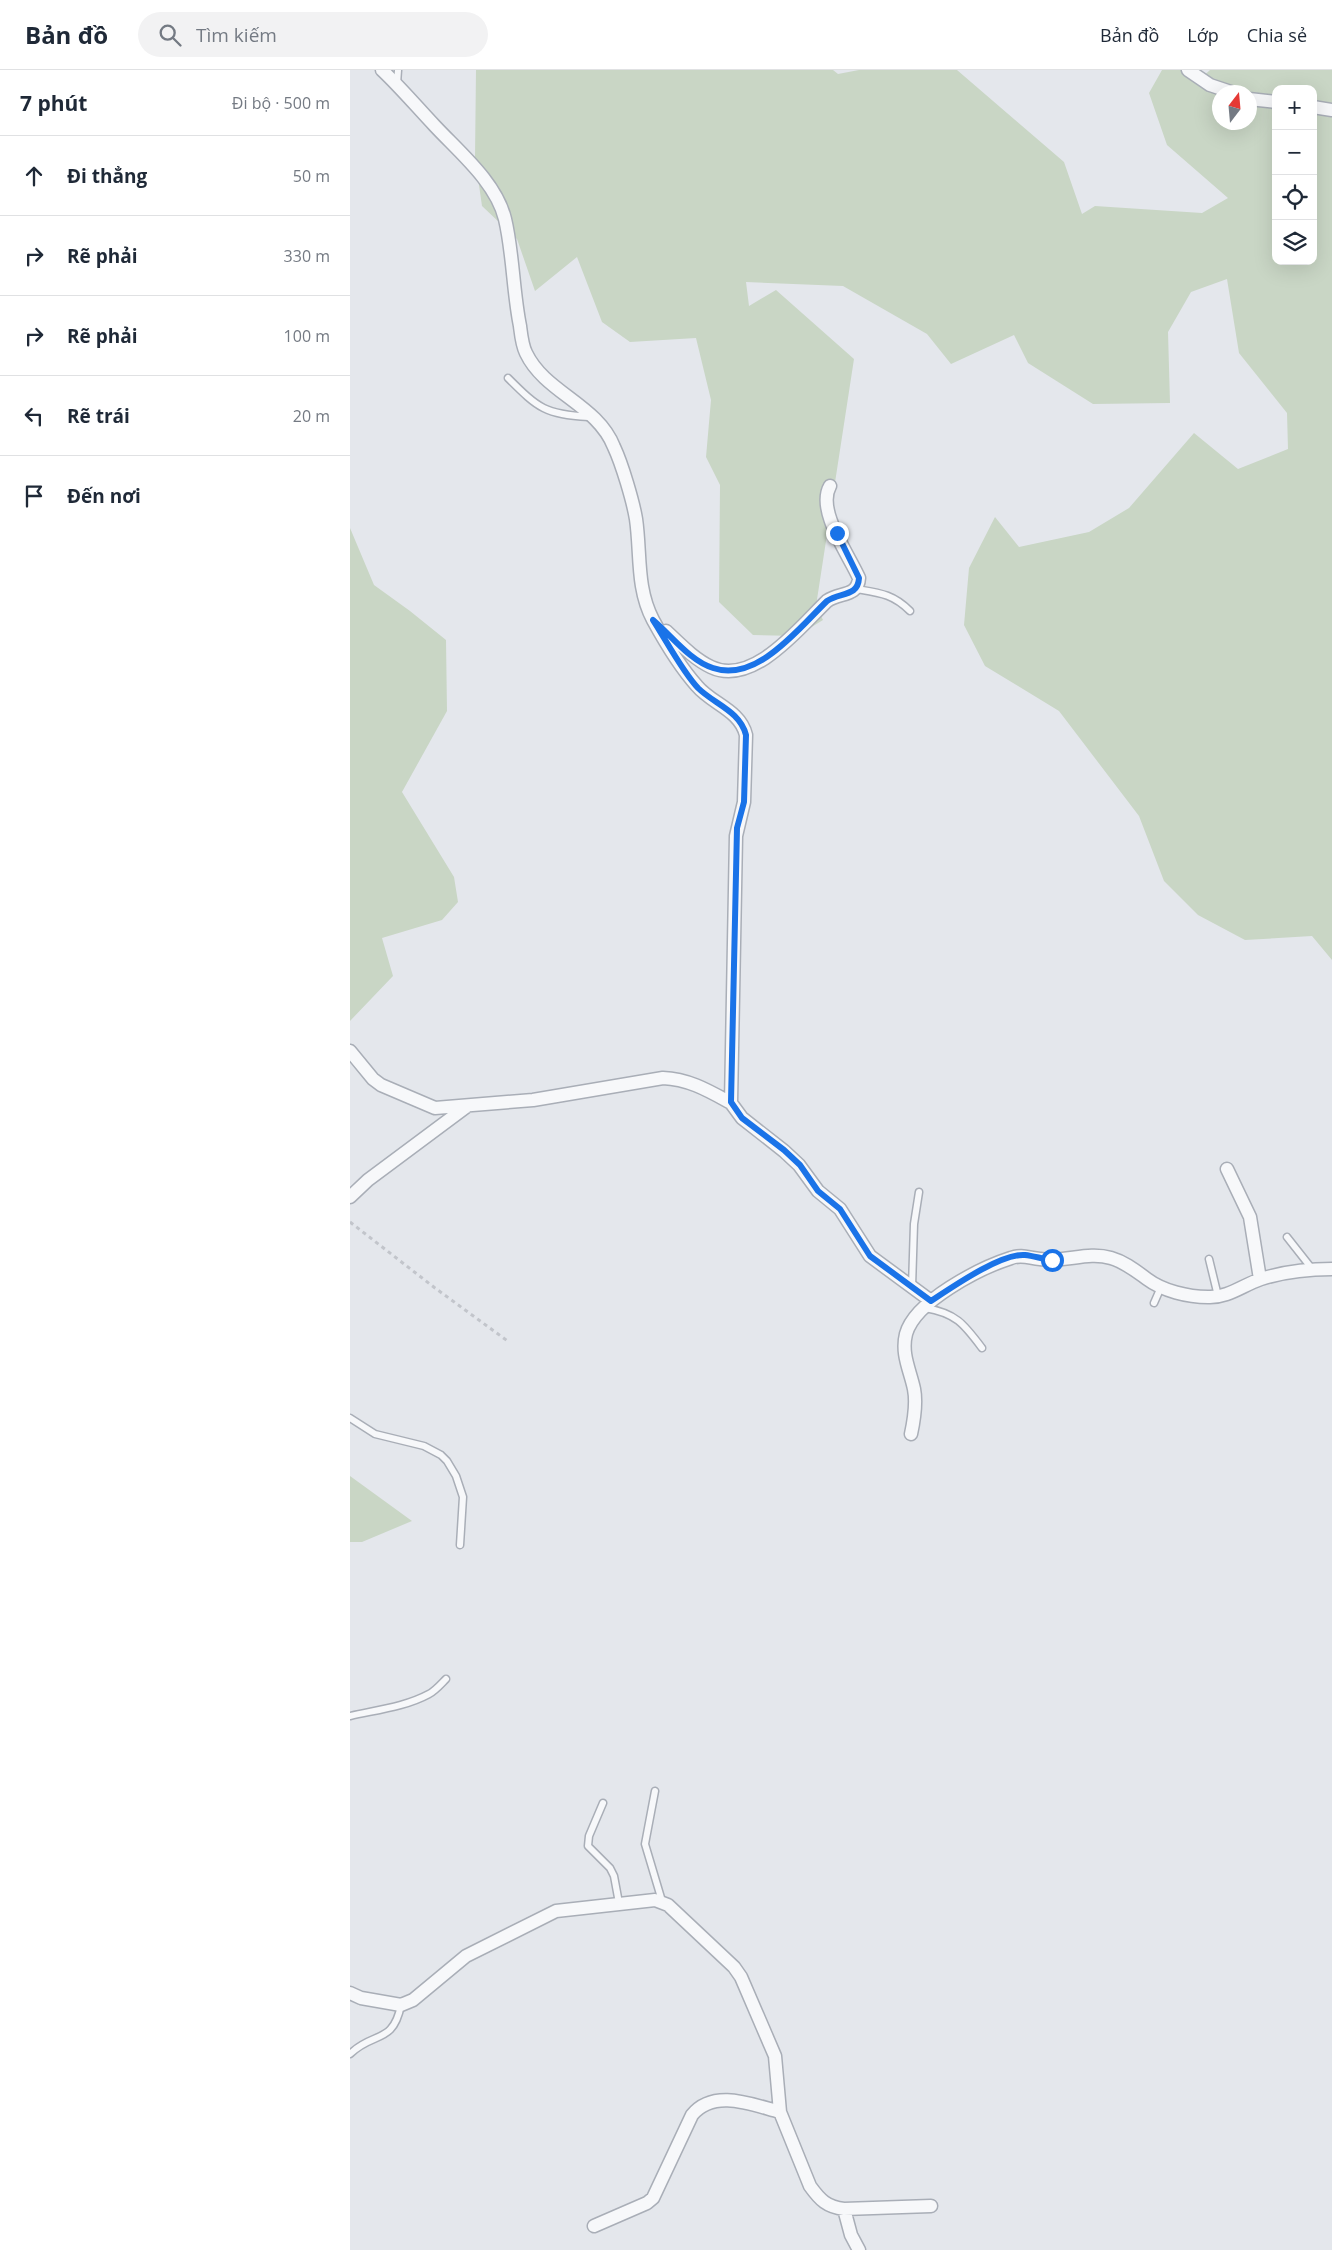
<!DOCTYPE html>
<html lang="vi">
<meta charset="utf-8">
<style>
body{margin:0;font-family:"Open Sans",sans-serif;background:#f2f2f3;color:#1f2937}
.controls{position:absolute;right:15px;top:15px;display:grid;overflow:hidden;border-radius:10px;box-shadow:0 5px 20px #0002}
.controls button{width:45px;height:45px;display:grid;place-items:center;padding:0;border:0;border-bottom:1px solid #e0e1e3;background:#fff;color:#1f2937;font:25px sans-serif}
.compass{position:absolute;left:862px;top:15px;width:45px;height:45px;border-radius:50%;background:#fff;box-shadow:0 5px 20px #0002;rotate:16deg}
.stop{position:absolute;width:15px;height:15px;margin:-11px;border:4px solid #1a73e8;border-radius:50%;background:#fff}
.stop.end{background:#1a73e8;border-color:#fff;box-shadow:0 1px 5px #0008}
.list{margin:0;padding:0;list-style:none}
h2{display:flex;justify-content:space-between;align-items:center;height:65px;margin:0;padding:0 20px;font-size:21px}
h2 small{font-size:16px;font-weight:400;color:#747a83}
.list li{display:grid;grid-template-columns:32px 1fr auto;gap:15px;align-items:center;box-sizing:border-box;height:80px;padding:0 20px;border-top:1px solid #e0e1e3}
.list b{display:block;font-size:19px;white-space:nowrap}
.list em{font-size:16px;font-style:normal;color:#747a83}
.icon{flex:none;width:28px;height:28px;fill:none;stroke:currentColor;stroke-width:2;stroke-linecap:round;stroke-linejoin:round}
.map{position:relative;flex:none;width:982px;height:2180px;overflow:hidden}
header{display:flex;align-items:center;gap:30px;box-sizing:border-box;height:70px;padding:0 25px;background:#fff;border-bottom:1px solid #e0e1e3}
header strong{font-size:24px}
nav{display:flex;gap:28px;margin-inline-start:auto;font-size:18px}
.search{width:350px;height:45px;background:#f2f2f3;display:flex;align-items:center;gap:12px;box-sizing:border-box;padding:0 18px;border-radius:28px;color:#747a83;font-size:19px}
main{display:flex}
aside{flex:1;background:#fff}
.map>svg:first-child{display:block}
.green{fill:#c9d6c5;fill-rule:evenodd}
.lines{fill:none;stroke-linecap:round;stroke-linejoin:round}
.service-casing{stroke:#a9aeb7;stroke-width:9}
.minor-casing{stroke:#a9aeb7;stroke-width:15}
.path{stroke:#c2c5cb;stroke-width:3;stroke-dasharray:4 4;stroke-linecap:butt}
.service{stroke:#f7f8fa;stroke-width:6}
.minor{stroke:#f7f8fa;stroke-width:12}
.route{stroke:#1a73e8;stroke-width:6}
</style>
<header>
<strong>Bản đồ</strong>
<div class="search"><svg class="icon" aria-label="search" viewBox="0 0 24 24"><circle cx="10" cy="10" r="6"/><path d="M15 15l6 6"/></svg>Tìm kiếm</div>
<nav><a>Bản đồ</a><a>Lớp</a><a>Chia sẻ</a></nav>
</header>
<main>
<aside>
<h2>7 phút<small>Đi bộ · 500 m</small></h2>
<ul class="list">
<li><svg class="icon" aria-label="ahead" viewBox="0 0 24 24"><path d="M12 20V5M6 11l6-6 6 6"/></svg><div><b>Đi thẳng</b></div><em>50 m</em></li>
<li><svg class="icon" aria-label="right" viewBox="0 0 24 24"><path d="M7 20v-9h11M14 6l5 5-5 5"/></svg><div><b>Rẽ phải</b></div><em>330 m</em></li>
<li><svg class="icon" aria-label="right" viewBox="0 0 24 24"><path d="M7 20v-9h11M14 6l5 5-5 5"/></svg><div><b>Rẽ phải</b></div><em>100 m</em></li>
<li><svg class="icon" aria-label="left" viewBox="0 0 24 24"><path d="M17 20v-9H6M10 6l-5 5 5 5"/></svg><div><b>Rẽ trái</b></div><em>20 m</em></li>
<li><svg class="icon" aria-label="arrive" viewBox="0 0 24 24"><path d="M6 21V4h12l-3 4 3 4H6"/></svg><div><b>Đến nơi</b></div></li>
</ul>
</aside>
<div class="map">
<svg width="982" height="2180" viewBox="0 0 982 2180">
<rect width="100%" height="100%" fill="#e4e7ec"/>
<path class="green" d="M126 0H483L488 4 509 0H607L714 92 732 144 745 136 852 143 878 128 817 75 799 23 812 0H836L846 13 860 0H982V890L962 866 895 870 848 845 814 811 789 746 709 641 635 596 614 555 619 498 645 447 669 477 739 462 779 438 844 363 888 399 938 379 937 343 889 283 877 209 841 222 818 262 820 333 743 334 678 293 664 265 601 294 577 264 493 216 396 212 399 236 426 220 504 289 466 536 473 550 447 566 403 565 369 532 370 415 356 387 361 330 346 268 280 272 252 252 227 187 185 221 167 169 132 136 125 87ZM926 19H963V191H926ZM869 22H899V52H869Z
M0 458 24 515 60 541 96 570 97 641 52 722 104 807 108 832 92 850 32 868 43 906 0 951Z
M0 1406 62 1451 12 1472H0Z"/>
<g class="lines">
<defs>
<path id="service" d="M47 14 48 0
M158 308C189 339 195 344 239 347
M506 519C530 523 543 524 560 541
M937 1167 963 1200
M859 1189 868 1226
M562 1217 564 1154 569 1122
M804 1233 811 1217
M575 1238C606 1243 614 1254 632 1278
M0 1348 25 1364 74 1376 91 1385 97 1391 106 1406 113 1427 110 1475
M0 1646C26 1640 55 1637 79 1624 85 1621 91 1614 96 1609
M305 1721 295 1774 312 1831
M253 1733 239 1766 238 1776 260 1798 264 1806 269 1833
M0 1984C23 1961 43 1975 51 1935"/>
<path id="minor" d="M32 0C50 17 67 37 84 55 109 82 146 112 155 149 163 182 163 222 170 256 171 264 172 275 176 283 195 323 247 334 264 377 272 394 283 431 286 449 291 483 286 518 303 550 315 572 330 597 347 616 362 634 390 640 396 665L394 732 386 766 381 1033 392 1048 434 1081 449 1095 468 1121 490 1139 520 1186 581 1231
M838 0 860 15 881 22
M899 29 926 32
M963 37 982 40
M316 561C330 574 344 589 361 597 403 617 450 557 477 531 490 522 508 527 509 508 499 485 466 440 480 416
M0 981 23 1009 31 1015 85 1038 183 1030 313 1008C339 1009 359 1021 381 1033
M877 1099 900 1147 910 1209
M0 1127 18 1110 116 1037
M561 1364C564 1350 567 1334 564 1319 560 1300 551 1284 556 1264 565 1231 630 1198 661 1188 672 1184 679 1188 690 1189 715 1193 737 1181 761 1188 775 1192 786 1201 797 1209 813 1221 838 1227 858 1227 878 1228 893 1215 911 1209 933 1202 959 1199 982 1199
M0 1923 11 1928 51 1935 63 1930 116 1886 206 1841 305 1830 318 1835 384 1897 391 1907 425 1986 430 2042 460 2116C470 2130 477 2137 494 2139L581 2136
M494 2139 501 2165 509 2180
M244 2156 297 2133 303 2128 342 2045C364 2018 403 2035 430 2042"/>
</defs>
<use href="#service" class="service-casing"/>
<use href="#minor" class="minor-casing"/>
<path class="path" d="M0 1152 85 1218 159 1272"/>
<use href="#service" class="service"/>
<use href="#minor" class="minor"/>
</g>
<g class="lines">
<path class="route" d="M487 463 509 508C508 527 490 522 477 531 449 558 407 613 363 598 340 591 321 565 303 550 316 570 332 601 348 618 364 634 390 641 396 665L394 732 387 758 381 1032 392 1048 434 1080 450 1095 468 1121 490 1139 520 1186 581 1231C601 1218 651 1183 675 1185 684 1186 693 1189 702 1190"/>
</g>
</svg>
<div class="controls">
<button>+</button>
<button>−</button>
<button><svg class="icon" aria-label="locate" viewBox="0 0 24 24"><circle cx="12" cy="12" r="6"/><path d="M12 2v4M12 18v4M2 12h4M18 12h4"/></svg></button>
<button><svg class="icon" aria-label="layers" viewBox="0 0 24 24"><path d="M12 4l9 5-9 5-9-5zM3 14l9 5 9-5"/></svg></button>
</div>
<svg class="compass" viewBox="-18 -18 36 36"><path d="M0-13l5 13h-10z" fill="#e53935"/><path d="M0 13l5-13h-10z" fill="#747a83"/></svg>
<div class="stop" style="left:702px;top:1190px"></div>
<div class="stop end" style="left:487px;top:463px"></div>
</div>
</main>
